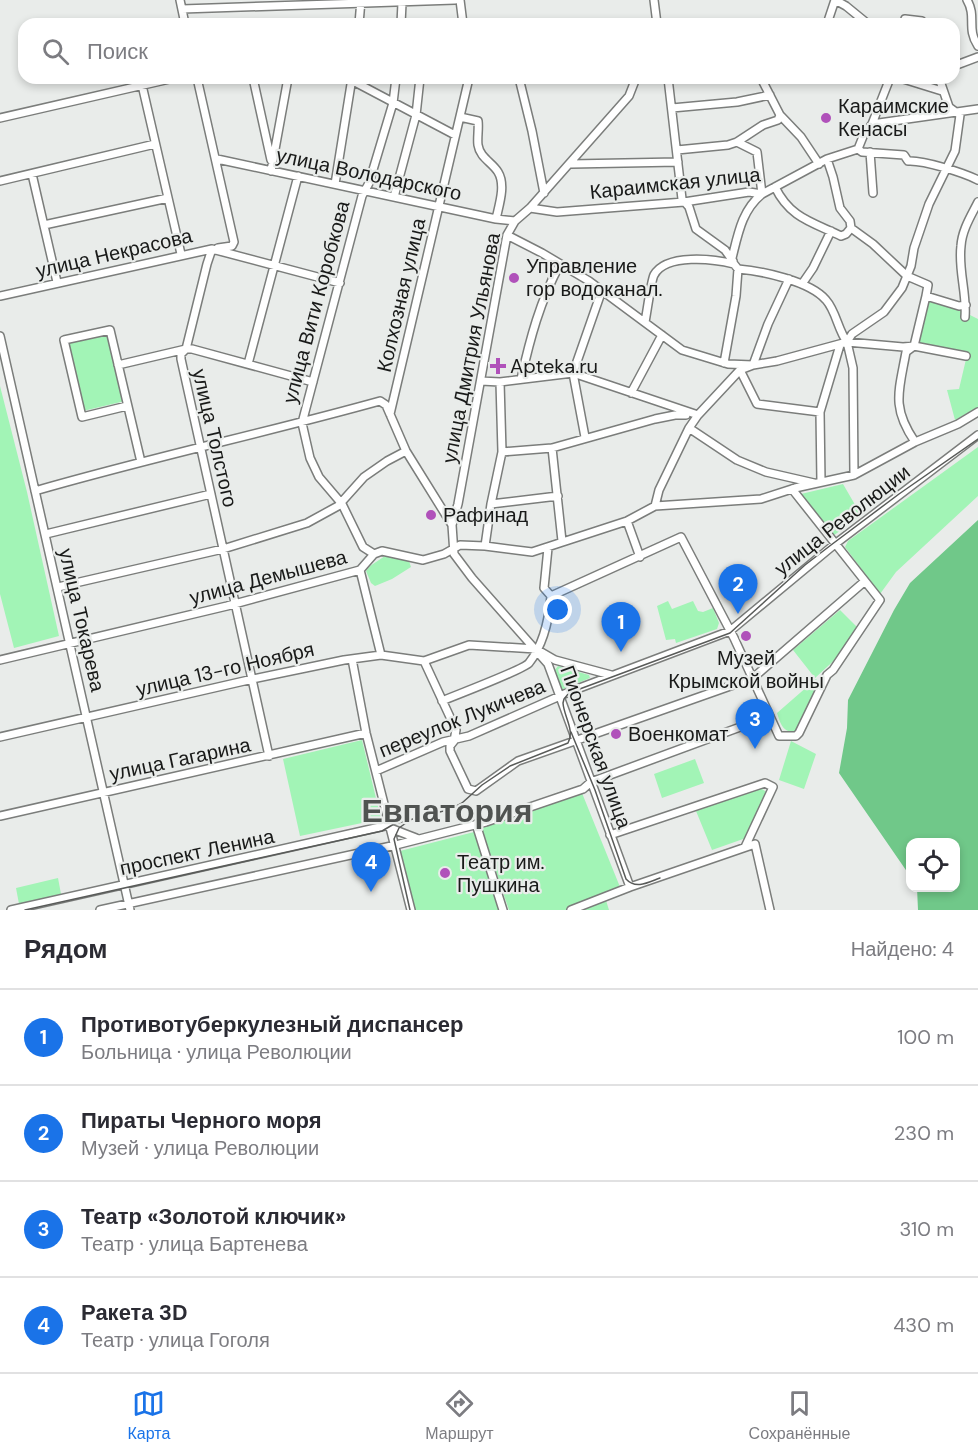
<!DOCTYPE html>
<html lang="ru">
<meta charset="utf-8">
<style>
body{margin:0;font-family:"DM Sans",sans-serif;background:#f2f2f3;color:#2b2b33}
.controls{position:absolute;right:18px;bottom:18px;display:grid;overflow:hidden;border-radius:12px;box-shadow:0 3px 9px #0003}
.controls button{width:54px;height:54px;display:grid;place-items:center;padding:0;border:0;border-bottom:2px solid #e1e1e2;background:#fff;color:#2b2b33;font:30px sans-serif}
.you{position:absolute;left:558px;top:610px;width:21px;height:21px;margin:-15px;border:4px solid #fff;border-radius:50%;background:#1a73e8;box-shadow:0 0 0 9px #1a73e833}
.badge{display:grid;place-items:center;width:39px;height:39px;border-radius:50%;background:#1a73e8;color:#fff;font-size:20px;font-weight:700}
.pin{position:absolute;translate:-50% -50px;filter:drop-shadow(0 2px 3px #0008)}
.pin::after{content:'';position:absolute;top:32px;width:21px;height:18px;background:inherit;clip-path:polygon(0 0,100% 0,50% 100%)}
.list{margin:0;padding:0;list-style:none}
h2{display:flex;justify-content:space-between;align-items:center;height:78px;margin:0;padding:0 24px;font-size:26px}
h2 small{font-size:20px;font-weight:400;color:#7c7c81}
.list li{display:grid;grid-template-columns:39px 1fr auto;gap:18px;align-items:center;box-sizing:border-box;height:96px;padding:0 24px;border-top:2px solid #e1e1e2}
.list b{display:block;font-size:22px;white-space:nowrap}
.list p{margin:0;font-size:20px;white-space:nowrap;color:#7c7c81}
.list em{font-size:20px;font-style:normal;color:#7c7c81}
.icon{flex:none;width:33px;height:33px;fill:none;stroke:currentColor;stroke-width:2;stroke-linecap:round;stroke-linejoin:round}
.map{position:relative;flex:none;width:978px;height:910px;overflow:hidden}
.search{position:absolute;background:#fff;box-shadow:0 3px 9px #0003;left:18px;right:18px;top:18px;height:66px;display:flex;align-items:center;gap:15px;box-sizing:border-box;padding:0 21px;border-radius:18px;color:#7c7c81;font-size:22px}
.sheet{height:462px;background:#fff}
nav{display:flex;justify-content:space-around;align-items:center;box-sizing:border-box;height:84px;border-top:2px solid #e1e1e2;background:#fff;font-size:16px;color:#7c7c81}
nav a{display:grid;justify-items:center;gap:3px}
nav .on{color:#1a73e8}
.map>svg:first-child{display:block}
.green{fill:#a2f4b6}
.water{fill:#70c889}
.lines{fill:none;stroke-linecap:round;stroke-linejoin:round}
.minor-casing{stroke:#7b7d7b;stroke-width:10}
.minor{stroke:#fff;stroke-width:7}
.tram{stroke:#595b59;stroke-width:1.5}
.poi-dot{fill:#b051ba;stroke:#e9ecea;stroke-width:2}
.labels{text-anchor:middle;stroke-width:4.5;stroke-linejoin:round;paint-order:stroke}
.poi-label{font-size:20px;fill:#191a19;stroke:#e9ecea;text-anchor:start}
.street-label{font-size:20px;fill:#191a19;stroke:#e9ecea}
.town-label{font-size:32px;font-weight:bold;fill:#505351;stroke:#e9ecea}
</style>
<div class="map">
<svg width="978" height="910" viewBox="0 0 978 910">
<rect width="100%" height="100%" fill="#e9ecea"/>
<path class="green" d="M927 298 967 306 966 313 978 319V407L955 420 947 390 959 389 967 355 915 345Z
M108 332 125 401 83 411 67 341Z
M0 386 27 492 59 636 14 648 0 594Z
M978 447V496L896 572 880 594 845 547 848 541Z
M843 484 861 515 833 536 801 494Z
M385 556 409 561 411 567 392 579 375 586 371 583 366 571 370 566Z
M668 601 672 609 693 601 698 611 703 612 713 608 719 623 717 629 676 643 675 639 666 640 657 606Z
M840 610 858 628 840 655 815 678 793 650Z
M558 666 589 675 590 678 561 690 554 671Z
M816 679 821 685 796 733C782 731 781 725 777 713Z
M362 740 381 819 300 836 283 759Z
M791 741 816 754 804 789 779 780Z
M695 759 704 783 662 798 654 774Z
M759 787 768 793 746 838 712 850 696 811Z
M582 793 620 887 604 894 609 910H509L481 828Z
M474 832 499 910H414L400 851Z
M58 878 61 894 19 904 16 888Z"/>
<path class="water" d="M978 520V910H918L917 888H956V842H910V876L839 773 847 728 848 700 894 610 910 583Z"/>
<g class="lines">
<defs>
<path id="minor" d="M180 0 185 24
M460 0 463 24
M654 0 657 24
M835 0 846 6 868 24
M967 0C977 17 966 28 978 46
M182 9 455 0
M359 24 361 0
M401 24 402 3
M827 24 835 0
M904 24 905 19 922 21 924 24
M954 66 978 57
M197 78 234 242 232 246 218 248
M253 78 271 160
M519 78 532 131 544 193
M668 78 682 199 689 207 696 229 725 250 733 261
M761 78 780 115 801 137 819 164
M900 78 942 91
M351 80 455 135
M142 85 181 254
M672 108 737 102 770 95
M460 117 478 121C479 129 477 138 478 145 480 158 492 162 498 172 506 185 499 205 496 219
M0 118 174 78
M872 124 890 78
M737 142 757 152 762 194
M858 149 862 152 904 155 908 161C924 160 964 173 978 180
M677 150 728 145 737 142 763 125 778 120 780 115
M870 152 873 193
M217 159 496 219 515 221
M827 159 833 177 840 208 850 221 851 228
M571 164 678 162
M271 171 288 78
M32 174 57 282
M0 181 155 144
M335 184 352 78
M775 187C790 218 812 222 841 236L846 234 851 228
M394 197 416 115 420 78
M530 208 557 212 684 202 749 192 762 194
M44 225 168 198
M851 228 873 244 907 276 928 285 926 296 959 306 966 305
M507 235 542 253 589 281 682 350 728 364 753 365 777 361 847 342 903 347 914 346 966 356
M212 249 207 264 186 349 181 354V359L269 756
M732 258C738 234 742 210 762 194L827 159 858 149 864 134 872 124 978 109
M802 284 813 268 831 231
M0 296 212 249 340 283
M965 317C967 293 958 270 961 246 962 230 971 216 978 202
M645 322C647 312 651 281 654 275 666 253 714 259 734 264L738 269C762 271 810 281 826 300 836 311 838 330 847 342
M0 336 130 910
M724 363 736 296 738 269
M248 364 298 176
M118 365 186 349H192L313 382
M740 370 757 404 820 412
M521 379C530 339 540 301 560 264
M481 381 500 382 502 452 491 504 485 546
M500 382 573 373 698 415
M631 393 662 335
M127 406 82 417 64 340 110 330 141 462
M390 414 469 78
M689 428 737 460 766 472 814 483
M585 437 573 373 602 290
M915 442C891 407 899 391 906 352L914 346 926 296
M552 448 562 541
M502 452 552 448 655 419 675 415H686
M854 475 853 368 847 342 852 334 884 312 902 288 911 266 914 248 929 204 955 151 960 115 949 107 939 78
M821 482 820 412 840 345
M35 491C149 458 265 433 380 401L386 405 406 451 452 525 454 554 472 578 548 664 630 887
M491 504 558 496
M655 506 659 490 689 428 698 415 740 370 753 365 768 324 789 279
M627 521 640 557
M452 525 458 504 507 235 515 221 530 208 629 96 636 78
M46 534 211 494
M374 554 363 547 342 504 319 477 310 458 302 423 362 196 369 183 393 103 396 78
M58 587 223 549 307 523 338 506 364 477 387 461 406 451
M551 596 681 537 734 638 779 736H796L799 733 827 675 833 670 880 600 792 489
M381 655 424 661 469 645 536 649 555 660 611 675
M352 659 366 733 411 910
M0 660 227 606 360 570 374 554 382 551 423 560 444 554 460 545 485 546 532 552 627 521 655 506 761 499 795 488 854 475 915 442 958 424 978 412
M424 661 456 730 454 741 450 746V751L468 789 476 791 518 761 753 678 865 581
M442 701C456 695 523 670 529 663 544 644 549 619 551 596L544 588 548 548
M0 737 253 679 344 660 381 655 360 570
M376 771 443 742 469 736 569 692 730 631 835 544 978 435
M0 816 366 733
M476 824 503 910
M390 828 416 838
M610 835 765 783 773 787 745 847
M11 910 389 825
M100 910 396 845 486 822 583 789 591 782 770 716
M571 910 630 887 755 844 770 910"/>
</defs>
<use href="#minor" class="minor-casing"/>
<use href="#minor" class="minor"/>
<path class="tram" d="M571 732 595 790 626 879C636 890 649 882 660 878
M406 823 399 828 394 839 410 910
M25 910 382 831 394 824 451 809 462 803 482 785 510 766 568 743C575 730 564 717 563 703L564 699 569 693 730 633 805 565 831 545 899 494 978 439"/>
</g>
<g class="poi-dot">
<circle cx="826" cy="118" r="6"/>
<circle cx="514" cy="278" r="6"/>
<path d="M495 357h6v6h6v6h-6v6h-6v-6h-6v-6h6z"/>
<circle cx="431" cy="515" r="6"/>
<circle cx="746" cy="636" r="6"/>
<circle cx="616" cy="734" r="6"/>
<circle cx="445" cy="873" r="6"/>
</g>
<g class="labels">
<g class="poi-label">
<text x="838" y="113">Караимские<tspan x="838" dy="23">Кенасы</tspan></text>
<text x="526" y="273">Управление<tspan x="526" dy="23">гор водоканал.</tspan></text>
<text x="510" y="373">Apteka.ru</text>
<text x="443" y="522">Рафинад</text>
<text x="746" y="665" text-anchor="middle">Музей<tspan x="746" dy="23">Крымской войны</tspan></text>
<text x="628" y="741">Военкомат</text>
<text x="457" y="869">Театр им.<tspan x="457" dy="23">Пушкина</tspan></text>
</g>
<g class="street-label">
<text transform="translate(369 174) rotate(12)" y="7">улица Володарского</text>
<text transform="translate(675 183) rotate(-6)" y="7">Караимская улица</text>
<text transform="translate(114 253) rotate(-13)" y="7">улица Некрасова</text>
<text transform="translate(401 295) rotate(-77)" y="7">Колхозная улица</text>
<text transform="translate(316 302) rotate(-75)" y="7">улица Вити Коробкова</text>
<text transform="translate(471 348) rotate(-79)" y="7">улица Дмитрия Ульянова</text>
<text transform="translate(215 438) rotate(77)" y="7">улица Толстого</text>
<text transform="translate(842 520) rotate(-38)" y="7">улица Революции</text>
<text transform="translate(268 577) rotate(-15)" y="7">улица Демышева</text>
<text transform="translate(82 620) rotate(77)" y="7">улица Токарева</text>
<text transform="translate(225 669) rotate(-13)" y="7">улица 13-го Ноября</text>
<text transform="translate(462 718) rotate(-22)" y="7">переулок Лукичева</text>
<text transform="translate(596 747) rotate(70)" y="7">Пионерская улица</text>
<text transform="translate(180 759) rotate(-12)" y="7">улица Гагарина</text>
<text transform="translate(197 852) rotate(-12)" y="7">проспект Ленина</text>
</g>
<g class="town-label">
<text x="447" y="822">Евпатория</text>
</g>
</g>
</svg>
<div class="controls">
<button><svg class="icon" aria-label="locate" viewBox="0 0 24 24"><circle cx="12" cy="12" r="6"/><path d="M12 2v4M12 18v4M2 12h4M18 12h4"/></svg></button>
</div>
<div class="you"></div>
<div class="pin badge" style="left:621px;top:652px">1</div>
<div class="pin badge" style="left:738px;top:614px">2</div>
<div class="pin badge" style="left:755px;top:749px">3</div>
<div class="pin badge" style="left:371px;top:892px">4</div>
<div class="search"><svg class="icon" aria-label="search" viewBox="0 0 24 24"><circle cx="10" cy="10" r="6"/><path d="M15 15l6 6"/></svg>Поиск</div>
</div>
<section class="sheet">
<h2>Рядом<small>Найдено: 4</small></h2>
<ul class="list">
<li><span class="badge">1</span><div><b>Противотуберкулезный диспансер</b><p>Больница · улица Революции</p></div><em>100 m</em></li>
<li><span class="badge">2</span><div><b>Пираты Черного моря</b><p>Музей · улица Революции</p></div><em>230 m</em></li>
<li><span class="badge">3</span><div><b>Театр «Золотой ключик»</b><p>Театр · улица Бартенева</p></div><em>310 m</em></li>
<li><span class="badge">4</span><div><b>Ракета 3D</b><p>Театр · улица Гоголя</p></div><em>430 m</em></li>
</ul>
</section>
<nav>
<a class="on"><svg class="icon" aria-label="map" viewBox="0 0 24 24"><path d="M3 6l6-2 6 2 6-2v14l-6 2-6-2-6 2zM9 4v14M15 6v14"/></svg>Карта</a>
<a><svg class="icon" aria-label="directions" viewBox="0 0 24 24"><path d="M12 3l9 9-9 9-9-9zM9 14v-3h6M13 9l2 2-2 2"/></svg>Маршрут</a>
<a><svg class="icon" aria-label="saved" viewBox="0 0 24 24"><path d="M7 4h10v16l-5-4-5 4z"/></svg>Сохранённые</a>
</nav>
